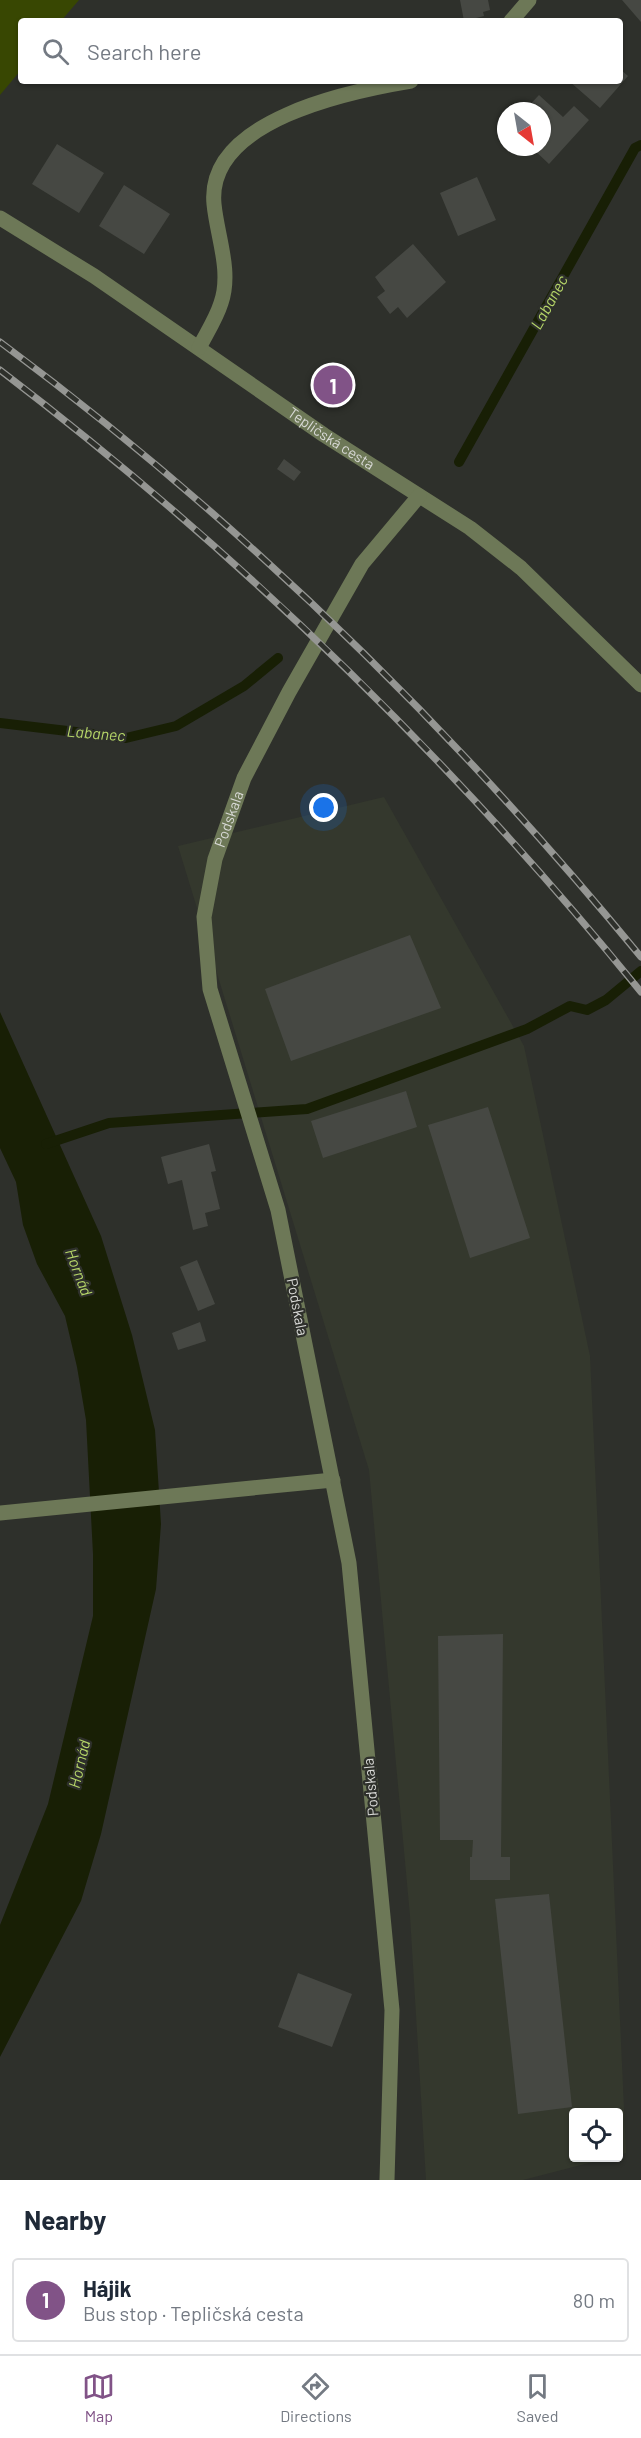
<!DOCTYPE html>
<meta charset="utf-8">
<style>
body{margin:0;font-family:Barlow,sans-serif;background:#f2f2f3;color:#1f2937}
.controls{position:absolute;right:18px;bottom:18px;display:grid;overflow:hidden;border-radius:6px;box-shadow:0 2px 4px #0004}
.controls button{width:54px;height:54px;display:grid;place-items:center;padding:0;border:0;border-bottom:2px solid #e0e1e3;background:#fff;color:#1f2937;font:30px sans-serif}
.compass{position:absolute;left:497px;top:102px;width:54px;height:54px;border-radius:50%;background:#fff;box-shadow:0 2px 4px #0004;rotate:149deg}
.you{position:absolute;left:324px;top:808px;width:21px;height:21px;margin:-15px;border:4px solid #fff;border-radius:50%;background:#1a73e8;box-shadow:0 0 0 9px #1a73e833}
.badge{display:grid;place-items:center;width:39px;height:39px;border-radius:50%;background:#815387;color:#fff;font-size:20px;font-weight:700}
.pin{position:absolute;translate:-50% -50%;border:3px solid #fff;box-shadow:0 2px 6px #0006}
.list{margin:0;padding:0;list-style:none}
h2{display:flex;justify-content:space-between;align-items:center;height:78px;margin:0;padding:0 24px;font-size:26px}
h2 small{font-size:20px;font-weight:400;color:#747a83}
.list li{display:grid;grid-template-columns:39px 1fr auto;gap:18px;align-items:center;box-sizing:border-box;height:84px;margin:0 12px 12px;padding:0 12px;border:2px solid #e0e1e3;border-radius:6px}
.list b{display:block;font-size:22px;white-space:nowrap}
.list p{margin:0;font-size:20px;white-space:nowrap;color:#747a83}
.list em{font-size:20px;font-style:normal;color:#747a83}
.icon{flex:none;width:33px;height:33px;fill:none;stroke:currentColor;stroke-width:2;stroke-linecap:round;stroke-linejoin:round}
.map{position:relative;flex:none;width:641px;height:2180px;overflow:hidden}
.search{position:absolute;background:#fff;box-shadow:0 2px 4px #0004;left:18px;right:18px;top:18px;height:66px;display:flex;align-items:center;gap:15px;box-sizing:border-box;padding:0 21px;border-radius:6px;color:#747a83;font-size:22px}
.sheet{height:174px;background:#fff}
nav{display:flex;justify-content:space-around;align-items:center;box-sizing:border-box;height:84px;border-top:2px solid #e0e1e3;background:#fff;font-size:16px;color:#747a83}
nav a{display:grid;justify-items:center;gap:3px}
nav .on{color:#815387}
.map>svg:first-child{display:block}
.built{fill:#34382d}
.green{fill:#384702}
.water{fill:#181f05}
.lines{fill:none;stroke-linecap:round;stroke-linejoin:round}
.stream{stroke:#181f05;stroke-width:10}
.building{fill:#464843}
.minor{stroke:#6d7857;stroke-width:15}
.rail-casing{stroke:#959693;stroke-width:7}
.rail{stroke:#2e302b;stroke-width:4.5;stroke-dasharray:14;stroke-linecap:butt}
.labels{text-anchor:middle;stroke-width:4.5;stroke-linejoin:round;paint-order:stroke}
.street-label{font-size:15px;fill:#d8d9d6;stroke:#2e302b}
.water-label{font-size:16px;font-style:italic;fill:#b7d769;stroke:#2e302b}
</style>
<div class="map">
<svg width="641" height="2180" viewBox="0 0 641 2180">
<rect width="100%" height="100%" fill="#2e302b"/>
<path class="built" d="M384 797 524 1046 590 1356 626 2153 619 2155 618 2112H574V2158H608L523 2180H426L410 1916 369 1470 178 846Z"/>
<path class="green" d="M0 0H79L61 21H21V70L0 95Z"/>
<path class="water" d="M0 1012 101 1236 132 1335 155 1430 161 1524 156 1589 101 1834 81 1901 0 2057V1925L48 1804 93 1616V1554L86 1420 77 1367 65 1316 37 1264 23 1225 16 1182 0 1148Z"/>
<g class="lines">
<path class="stream" d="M459 462 635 148 641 145
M0 723 126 738 176 726 244 686 278 658
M46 1144 109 1123 307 1109 527 1029 570 1006 587 1010 606 1000 641 971"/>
</g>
<path class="building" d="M460 0H488L490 10 483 12 484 16 464 21Z
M622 0H641V22Z
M620 69 628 76 600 108 569 81H620Z
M539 95 563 117 574 106 589 120 549 164 531 147H542V111H524Z
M57 144 104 173 79 213 32 184Z
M477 177 496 220 458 236 440 193Z
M124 185 170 214 144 254 99 226Z
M413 244 446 282 407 318 398 307 390 314 377 297 385 291 375 277Z
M284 459 301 472 294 481 277 469Z
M410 935 441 1008 291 1061 265 989Z
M406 1091 417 1127 323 1158 311 1121Z
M488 1107 530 1238 470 1258 428 1125Z
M209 1144 216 1171 211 1172 220 1209 205 1213 208 1226 193 1230 182 1180 168 1184 161 1157Z
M197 1260 215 1304 198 1311 180 1267Z
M200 1322 206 1341 178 1350 172 1333Z
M503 1634 501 1857H510V1880H470V1857H472L473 1840H440L438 1636Z
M549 1894 572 2107 518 2114 495 1899Z
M298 1973 352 1994 332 2047 278 2027Z"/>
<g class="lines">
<g class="minor">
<path d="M511 21 529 0"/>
<path id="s1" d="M0 218 94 276 324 435 470 528 521 568 641 685"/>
<path d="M199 348C206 334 216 319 221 303 232 271 217 236 214 204 206 120 351 91 411 81"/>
<path d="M0 1513 333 1480"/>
<path id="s2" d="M387 2180 392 2010 349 1563 278 1210 210 989 204 917 215 859 244 778 289 692 362 564 419 496"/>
</g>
<defs>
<path id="rail" d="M0 342C239 519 452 727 641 957
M0 370C240 553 451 758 641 992"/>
</defs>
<use href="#rail" class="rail-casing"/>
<use href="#rail" class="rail"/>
</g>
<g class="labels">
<g class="street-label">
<text dy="5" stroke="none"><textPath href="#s1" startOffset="398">Tepličská cesta</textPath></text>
<text dy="5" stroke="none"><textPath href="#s2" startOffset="1384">Podskala</textPath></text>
<text transform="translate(297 1307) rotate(79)" y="5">Podskala</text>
<text transform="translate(371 1787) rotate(-95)" y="5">Podskala</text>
</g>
<g class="water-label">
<text transform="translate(549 302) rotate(-61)" y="6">Labanec</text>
<text transform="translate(96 733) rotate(5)" y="6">Labanec</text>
<text transform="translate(79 1272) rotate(69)" y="6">Hornád</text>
<text transform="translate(79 1764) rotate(-77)" y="6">Hornád</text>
</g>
</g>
</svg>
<div class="controls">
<button><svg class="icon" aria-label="locate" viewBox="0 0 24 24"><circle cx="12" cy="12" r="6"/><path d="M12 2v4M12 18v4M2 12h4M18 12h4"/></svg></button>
</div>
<svg class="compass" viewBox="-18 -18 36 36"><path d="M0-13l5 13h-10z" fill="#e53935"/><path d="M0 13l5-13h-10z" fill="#747a83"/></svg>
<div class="you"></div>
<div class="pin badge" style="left:333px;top:385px">1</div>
<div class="search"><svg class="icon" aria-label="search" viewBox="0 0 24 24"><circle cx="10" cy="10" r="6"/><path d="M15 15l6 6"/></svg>Search here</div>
</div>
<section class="sheet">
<h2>Nearby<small></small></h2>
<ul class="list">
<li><span class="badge">1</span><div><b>Hájik</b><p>Bus stop · Tepličská cesta</p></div><em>80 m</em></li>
</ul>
</section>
<nav>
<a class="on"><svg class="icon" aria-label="map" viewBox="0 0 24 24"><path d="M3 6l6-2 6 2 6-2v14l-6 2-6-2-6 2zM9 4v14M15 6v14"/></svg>Map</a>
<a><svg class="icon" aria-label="directions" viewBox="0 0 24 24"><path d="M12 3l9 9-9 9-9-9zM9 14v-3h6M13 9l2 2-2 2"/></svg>Directions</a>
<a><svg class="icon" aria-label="saved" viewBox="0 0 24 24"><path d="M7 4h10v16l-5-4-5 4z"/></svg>Saved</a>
</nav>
